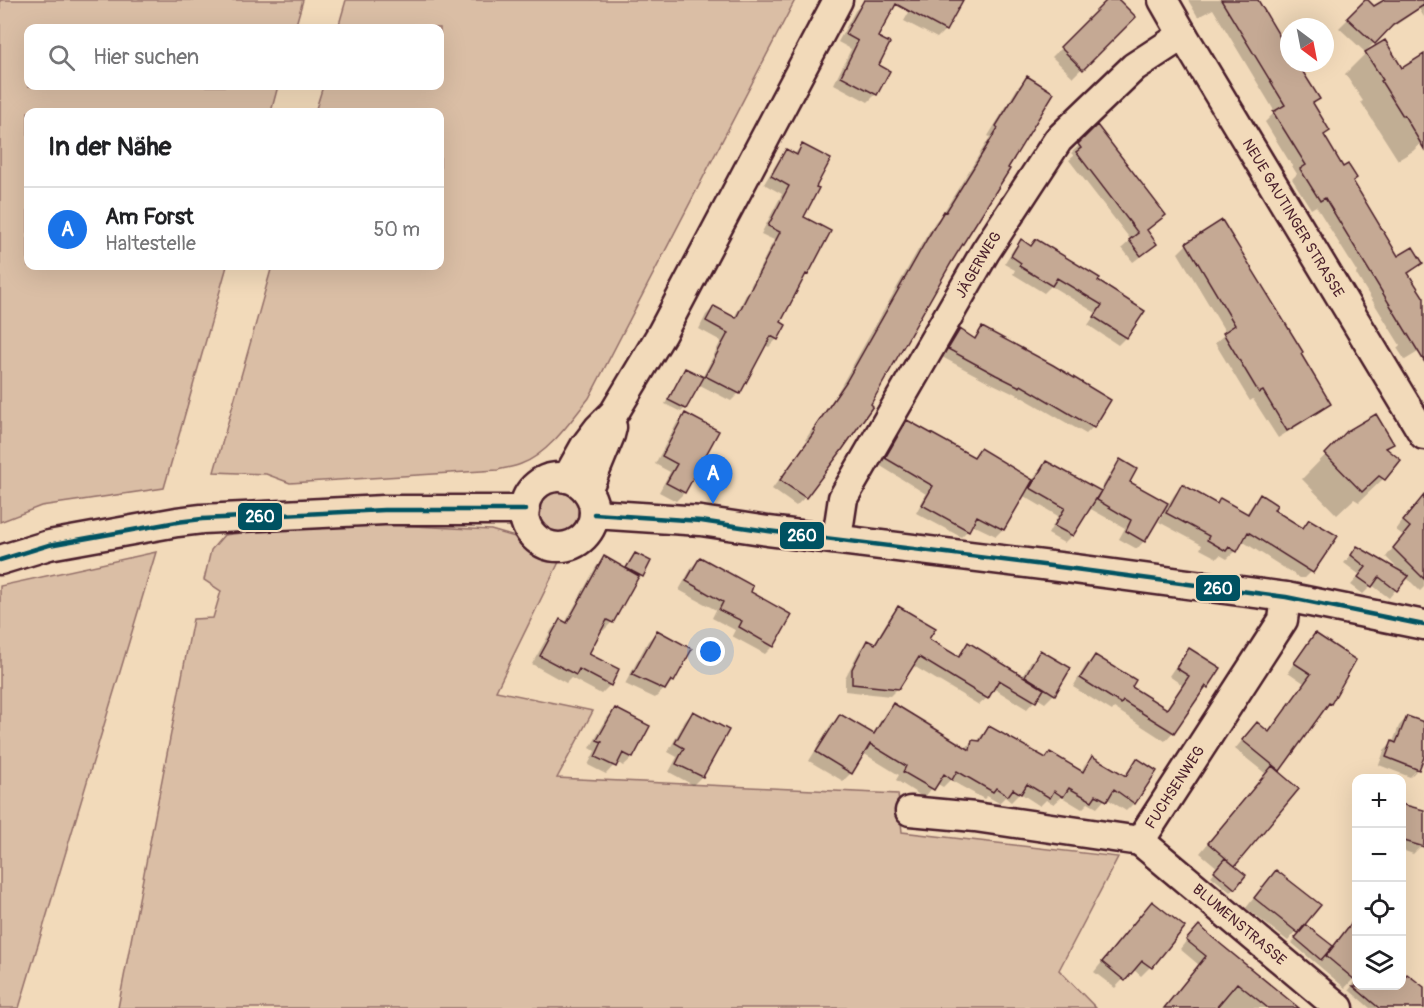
<!DOCTYPE html>
<html lang="de">
<meta charset="utf-8">
<style>
body{margin:0;font-family:Pangolin,sans-serif;background:#f2f2f2;color:#202124}
.controls{position:absolute;right:18px;bottom:18px;display:grid;overflow:hidden;border-radius:12px;box-shadow:0 6px 24px #0002}
.controls button{width:54px;height:54px;display:grid;place-items:center;padding:0;border:0;border-bottom:2px solid #e0e0e0;background:#fff;color:#202124;font:30px sans-serif}
.compass{position:absolute;left:1280px;top:18px;width:54px;height:54px;border-radius:50%;background:#fff;box-shadow:0 6px 24px #0002;rotate:148deg}
.you{position:absolute;left:711px;top:652px;width:21px;height:21px;margin:-15px;border:4px solid #fff;border-radius:50%;background:#1a73e8;box-shadow:0 0 0 9px #1a73e833}
.badge{display:grid;place-items:center;width:39px;height:39px;border-radius:50%;background:#1a73e8;color:#fff;font-size:20px;font-weight:700}
.pin{position:absolute;translate:-50% -50px;filter:drop-shadow(0 2px 3px #0008)}
.pin::after{content:'';position:absolute;top:32px;width:21px;height:18px;background:inherit;clip-path:polygon(0 0,100% 0,50% 100%)}
.list{margin:0;padding:0;list-style:none}
h2{display:flex;justify-content:space-between;align-items:center;height:78px;margin:0;padding:0 24px;font-size:26px}
h2 small{font-size:20px;font-weight:400;color:#757577}
.list li{display:grid;grid-template-columns:39px 1fr auto;gap:18px;align-items:center;box-sizing:border-box;height:84px;padding:0 24px;border-top:2px solid #e0e0e0}
.list b{display:block;font-size:22px;white-space:nowrap}
.list p{margin:0;font-size:20px;white-space:nowrap;color:#757577}
.list em{font-size:20px;font-style:normal;color:#757577}
.icon{flex:none;width:33px;height:33px;fill:none;stroke:currentColor;stroke-width:2;stroke-linecap:round;stroke-linejoin:round}
.map{position:relative;flex:none;width:1424px;height:1008px;overflow:hidden}
.search{position:absolute;background:#fff;box-shadow:0 6px 24px #0002;left:24px;top:24px;width:420px;height:66px;display:flex;align-items:center;gap:15px;box-sizing:border-box;padding:0 21px;border-radius:12px;color:#757577;font-size:22px}
.panel{position:absolute;background:#fff;box-shadow:0 6px 24px #0002;left:24px;top:108px;width:420px;height:162px;border-radius:12px}
.map>svg:first-child{display:block}
.green{fill:#dabea5;stroke:#926e68;stroke-width:1.5}
.shadow{fill:#0003}
.building{fill:#c5a994;stroke:#4a1f2b;stroke-width:1.5}
.lines{fill:none;stroke-linecap:round;stroke-linejoin:round}
.minor-casing{stroke:#4a1f2b;stroke-width:33}
.minor{stroke:#f2daba;stroke-width:28}
.bus-1-casing{stroke:#f2daba;stroke-width:9}
.bus-1{stroke:#005262;stroke-width:4.5}
.labels{text-anchor:middle;stroke-width:5;stroke-linejoin:round;paint-order:stroke}
.street-label{font-size:15px;fill:#4a1f2b;stroke:#f2daba}
.line-badge{stroke:#f2daba;stroke-width:2}
.badge-label{font-size:16px;text-anchor:middle;font-weight:bold;fill:#fff}
</style>
<div class="map">
<svg width="1424" height="1008" viewBox="0 0 1424 1008">
<rect width="100%" height="100%" fill="#f2daba"/>
<filter id="ink" filterUnits="userSpaceOnUse"><feTurbulence type="fractalNoise" baseFrequency=".0167" numOctaves="2"/><feDisplacementMap in="SourceGraphic" scale="12" xChannelSelector="R" yChannelSelector="G"/><feConvolveMatrix kernelMatrix="1 2 1 2 8 2 1 2 1" color-interpolation-filters="sRGB"/></filter>
<g filter="url(#ink)">
<path class="green" d="M0 0H303L295 28H28V86H278L271 112H28V266H227L164 488 41 506 0 522Z
M346 0H795L589 398C571 421 548 454 521 464 514 467 505 468 498 470L290 483 266 474 214 472 272 266H440V112H315L323 86H440V28H338Z
M537 512a22 22 0 1 1 44 0a22 22 0 1 1-44 0Z
M355 523 491 530 515 537 539 557 559 562 496 691 593 711 557 778 898 794 902 832 1118 857 1059 970 1096 1008H118L193 619 213 618 221 591 204 580 211 550 224 535 286 528Z
M156 552 19 1008H0V586Z"/>
<path class="shadow" d="M865 0H881L876 37V94L868 102 834 84 851 49 838 42 855 11Z
M916 0H961L945 30 937 38 904 21Z
M1109 0H1117L1134 17 1073 77 1052 57Z
M1188 0H1256L1289 54V63H1294L1318 99 1312 104 1323 136 1398 258 1421 263 1408 275 1424 301 1423 349 1405 360 1397 348 1400 345 1356 274 1357 272 1337 240 1316 206 1311 209 1292 179 1297 174 1265 122 1275 112 1213 9 1198 17Z
M1367 0 1374 8 1387 0 1424 1V17L1418 7 1409 16 1384 33 1365 52 1339 28Z
M1366 53 1402 70 1424 56V140L1413 151 1398 160 1361 102 1363 101 1345 74Z
M1027 78 805 497 796 506 772 489 807 441 805 440 837 393 918 250 935 222 941 216 990 137 988 136 1018 87Z
M1097 128 1146 231 1148 251 1133 262 1122 248 1131 240 1069 160 1074 156 1071 153Z
M802 146 814 187 802 217 807 274 801 280 779 323 784 326 777 339 769 347 764 345 739 393 731 401 698 384 685 408 681 412 665 404 682 374 686 369 702 378 721 341 699 329 706 315 714 307 734 318 774 240 761 234 782 194 764 184 779 159 787 151 795 155V153Z
M1021 241 1096 281 1126 337 1118 345 1088 325 1096 313 1051 286 1044 293 1013 274 1015 270 1004 264 1014 248Z
M1187 244 1299 355 1329 403 1320 412 1278 438 1253 399 1250 401 1215 343 1226 333 1178 253Z
M982 328 1093 427 1086 434 1013 392 1012 393 989 382 942 357 953 338 960 331 973 339Z
M685 415 717 432 684 493 676 501 659 492 670 472 655 464 677 423Z
M908 421 972 458 980 450 1032 481 1039 470 1046 463 1099 492 1113 469 1120 461 1128 483 1168 505 1174 495 1182 486 1215 504 1220 499 1246 514 1252 505 1261 496 1272 510 1301 529 1309 521 1314 569 1305 578H1300L1242 541 1236 551 1227 559 1220 555 1217 558 1200 549 1202 545 1159 522 1163 514 1161 512 1144 541 1137 549 1119 539 1125 528 1089 508 1072 535 1064 543 1048 534 1058 516 1022 495 1003 529 996 536 971 524 968 530 961 537 916 513 926 494 879 465 900 429Z
M1348 432 1392 444 1386 450 1383 479 1359 502 1354 499 1337 515 1302 479Z
M1424 512V587L1420 591 1406 577 1389 598 1372 585 1363 594 1351 585 1360 575 1344 563 1357 548 1400 571 1386 557 1403 535 1396 530 1408 514Z
M635 554 642 576 637 580 636 579 612 622 603 631 601 630 587 654 610 685 601 694 571 678 566 683 532 664 552 629 560 620 565 623 596 567 604 558 625 570 631 559Z
M700 558 773 646 765 654 732 636 735 630 712 618 716 610 679 590 692 567Z
M899 608 927 640 957 658 968 644 1022 677 1031 661 1040 652 1054 694 1045 703 1037 698 1027 709 993 688 987 698 979 705 912 665 898 688 890 696 845 691V678L860 649 867 642 873 645 891 615Z
M657 632 673 681 655 698 625 684 648 641Z
M1315 635 1330 703 1321 712 1276 772 1297 789 1233 866 1234 888 1230 892 1211 876 1218 868 1200 853 1266 774 1235 749 1249 732 1267 733 1304 683 1288 672 1307 643Z
M1189 649 1207 687 1199 695 1173 732 1165 741 1114 708 1112 711 1073 687 1086 665 1095 657 1129 687 1165 710 1182 685 1169 676 1181 658Z
M893 705 965 749 972 741 977 742 981 736 989 728 1045 759 1081 772 1084 766 1092 758 1124 776 1129 769 1138 760 1134 803 1126 811 1106 798 1097 808 1088 803 1082 809 1062 797 1054 804 1046 800 1040 806 1020 793 1011 802 1005 797 999 803 987 796 984 799 950 780 943 787 936 783 924 798 896 780 899 775 863 753 851 773 843 781 809 761 831 724 840 716 872 735 885 713Z
M615 709 648 727 632 758 623 766 617 762 606 774 588 765 595 751 590 748 607 718Z
M693 712 702 776 693 785 669 772 677 757 668 752 685 721Z
M1407 717 1424 724V753L1418 769 1410 777 1379 765 1384 751 1393 742 1399 726Z
M1402 806 1424 812V836L1421 846 1413 854 1402 850Z
M1276 872 1319 905 1288 941 1246 908 1267 881Z
M1143 912 1182 927 1150 967 1141 976 1133 969 1115 988 1094 972Z
M1306 927 1332 948 1348 930 1356 936V976L1345 988 1292 943Z
M1191 935 1297 1008H1164L1199 965 1180 949Z
M1356 981V986H1378L1390 995 1398 986 1424 989V1008H1379L1378 1006 1376 1008H1370L1349 990Z"/>
<path class="building" d="M864 0H963L946 31 896 4 878 37 890 43 879 65 890 71 877 95 841 76 858 41 845 34Z
M1107 0H1119L1136 17 1083 70 1060 47Z
M1221 0H1258L1289 52V63L1298 64 1320 99 1313 103 1330 131 1324 135 1343 167 1348 164 1357 178 1353 181 1398 256 1413 247 1423 263 1408 273 1424 298V361L1325 198 1320 201 1300 169 1306 165 1273 112 1285 105Z
M1365 0H1368L1374 6 1384 0H1424V5L1393 25 1375 44 1347 18Z
M1385 40 1402 68 1424 54V149L1404 115 1403 116 1381 81 1383 80 1365 52Z
M1027 76 1054 93 1008 168 1010 169 951 263 871 404 873 406 842 450 806 498 780 480 815 431 813 430 846 382 927 239 944 211 946 212 998 128 996 126Z
M1097 125 1166 215 1147 230 1157 244 1141 256 1129 240 1138 233 1076 152 1081 148 1078 144Z
M802 144 831 159 816 187 819 188 804 217 831 231 808 275 806 274 781 322 786 325 778 340 771 336 740 394 705 376 728 333 706 321 714 306 736 318 780 232 768 226 789 186 771 176 786 149 797 155Z
M1222 220 1303 352 1301 354 1331 404 1287 431 1263 391 1259 393 1223 333 1235 325 1186 243Z
M1021 239 1031 246 1036 239 1100 278 1098 281 1145 311 1127 338 1094 317 1102 305 1057 278 1052 286 1019 266 1021 263 1011 256Z
M982 327 1053 365 1111 400 1094 428 1021 385 1020 387 996 375 948 349 960 329 975 339Z
M685 368 704 377 686 409 668 400Z
M685 413 719 431 685 493 666 483 677 464 662 456Z
M1376 414 1394 444 1386 448 1401 460 1385 480 1379 476 1362 492 1325 454 1347 431Z
M907 420 974 457 980 448 1033 480 1004 530 977 516 969 531 922 505 933 486 885 458Z
M1120 459 1137 469 1130 482 1168 503 1145 542 1126 531 1131 520 1097 500Z
M1046 461 1101 491 1073 536 1054 526 1065 508 1030 488Z
M1182 484 1217 504 1220 498 1248 514 1260 494 1277 505 1274 510 1303 528 1309 519 1338 536 1313 573 1248 532 1237 552 1229 547 1226 551 1207 540 1209 536 1166 513Z
M1424 495V579L1393 548 1410 527 1403 521Z
M1357 546 1409 576 1397 591 1379 577 1372 587 1358 577 1366 567 1351 555Z
M635 553 651 561 643 577 626 568Z
M604 556 639 576 613 623 607 620 589 654 619 669 611 686 579 669 576 675 540 656 560 619 567 623Z
M700 557 753 586 751 592 792 615 774 647 739 627 742 621 719 610 723 602 686 581Z
M898 606 936 628 929 639 959 657 968 642 1044 689 1036 702 999 680 988 699 919 657 899 689 852 684V669L867 640 875 644Z
M657 630 692 649 674 682 671 680 665 690 632 675Z
M1315 633 1356 660 1331 704 1329 703 1280 771 1242 740 1257 722 1269 732 1311 674 1294 663Z
M1189 648 1221 668 1208 688 1206 686 1174 733 1123 701 1121 704 1080 678 1095 655 1136 680 1132 687 1167 709 1189 676 1176 668Z
M1040 650 1071 668 1055 695 1025 676Z
M893 703 970 750 972 740 980 741 989 726 1046 758 1050 752 1083 772 1092 756 1126 776 1137 758 1157 771 1135 804 1114 789 1107 801 1096 795 1092 801 1069 788 1063 797 1054 791 1050 798 1027 784 1021 794 1013 789 1008 796 996 788 993 792 957 771 952 780 944 774 934 790 903 772 906 766 870 744 852 774 816 752 840 714 874 734Z
M615 708 650 726 633 758 623 753 616 767 595 757 602 742 597 740Z
M693 711 729 730 703 777 676 764 684 748 675 743Z
M1407 716 1424 722V757L1419 770 1386 757 1392 741 1396 743Z
M1272 766 1299 789 1235 866 1208 843Z
M1401 804 1424 810V847L1401 840Z
M1225 858 1246 875 1235 889 1214 871Z
M1276 870 1321 905 1298 933 1254 898Z
M1152 901 1185 927 1152 968 1142 961 1125 981 1102 962Z
M1356 917V981L1326 956Z
M1199 925 1212 937 1299 1008H1268L1237 983 1216 1008H1164L1206 956 1186 940Z
M1306 925 1333 946 1321 960 1295 938Z
M1407 974 1424 987V1008H1379L1353 986H1401V981Z"/>
<g class="lines">
<defs>
<g id="minor">
<path id="s1" d="M1163 0 1183 35 1424 435"/>
<circle cx="559" cy="512" r="35"/>
<path d="M567 478 585 446 598 429 614 413 662 333 838 0"/>
<path d="M587 491 610 435 612 427"/>
<path d="M594 514 701 521 768 531 1067 568 1286 597 1424 625"/>
<path id="s2" d="M837 538 843 498 985 252 1058 140 1134 67 1183 35"/>
<path d="M0 560 49 545 177 522 202 519 384 510H525"/>
<path id="s3" d="M910 811 975 817 1140 841 1283 620 1286 597"/>
<path id="s4" d="M1140 841 1339 1008"/>
</g>
</defs>
<use href="#minor" class="minor-casing"/>
<use href="#minor" class="minor"/>
<defs>
<path id="bus-1" d="M594 514 701 521 768 531 1067 568 1286 597 1424 625
M0 560 49 545 177 522 202 519 384 510H525"/>
</defs>
<use href="#bus-1" class="bus-1-casing"/>
<use href="#bus-1" class="bus-1"/>
</g>
</g>
<g class="labels">
<g class="street-label">
<text dy="5" stroke="none"><textPath href="#s1" startOffset="254">NEUE GAUTINGER STRASSE</textPath></text>
<text dy="5" stroke="none"><textPath href="#s2" startOffset="310">JÄGERWEG</textPath></text>
<text dy="5" stroke="none"><textPath href="#s3" startOffset="296">FUCHSENWEG</textPath></text>
<text dy="5" stroke="none"><textPath href="#s4" startOffset="130">BLUMENSTRASSE</textPath></text>
</g>
</g>
<g class="line-badge">
<rect x="237" y="502" width="46" height="29" rx="6" fill="#005262"/>
<rect x="779" y="521" width="46" height="29" rx="6" fill="#005262"/>
<rect x="1195" y="574" width="46" height="28" rx="6" fill="#005262"/>
</g>
<g class="badge-label">
<text x="260" y="522">260</text>
<text x="802" y="541">260</text>
<text x="1218" y="594">260</text>
</g>
</svg>
<div class="controls">
<button>+</button>
<button>−</button>
<button><svg class="icon" aria-label="locate" viewBox="0 0 24 24"><circle cx="12" cy="12" r="6"/><path d="M12 2v4M12 18v4M2 12h4M18 12h4"/></svg></button>
<button><svg class="icon" aria-label="layers" viewBox="0 0 24 24"><path d="M12 4l9 5-9 5-9-5zM3 14l9 5 9-5"/></svg></button>
</div>
<svg class="compass" viewBox="-18 -18 36 36"><path d="M0-13l5 13h-10z" fill="#e53935"/><path d="M0 13l5-13h-10z" fill="#757577"/></svg>
<div class="you"></div>
<div class="pin badge" style="left:713px;top:504px">A</div>
<div class="search"><svg class="icon" aria-label="search" viewBox="0 0 24 24"><circle cx="10" cy="10" r="6"/><path d="M15 15l6 6"/></svg>Hier suchen</div>
<section class="panel">
<h2>In der Nähe<small></small></h2>
<ul class="list">
<li><span class="badge">A</span><div><b>Am Forst</b><p>Haltestelle</p></div><em>50 m</em></li>
</ul>
</section>
</div>
